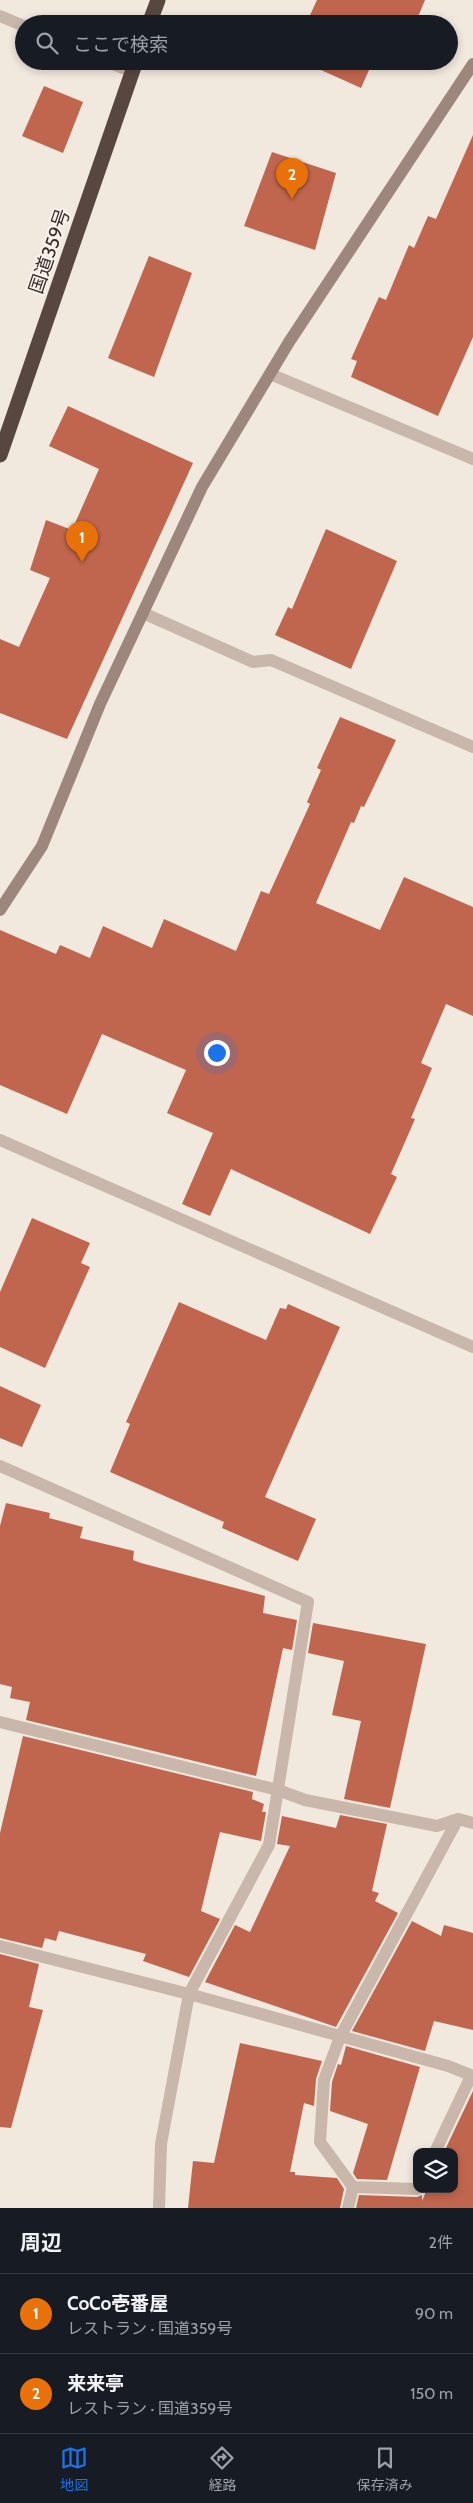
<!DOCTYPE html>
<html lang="ja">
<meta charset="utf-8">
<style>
body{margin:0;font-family:Cabin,"Noto Sans JP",sans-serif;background:#242831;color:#f1f3f6}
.controls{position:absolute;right:15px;bottom:15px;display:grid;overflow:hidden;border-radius:10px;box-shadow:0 2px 8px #0003}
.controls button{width:45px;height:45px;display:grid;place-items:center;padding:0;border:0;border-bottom:1px solid #363941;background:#171b24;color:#f1f3f6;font:25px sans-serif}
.you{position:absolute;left:216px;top:1052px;width:18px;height:18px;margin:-12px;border:4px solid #fff;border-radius:50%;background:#1a73e8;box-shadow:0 0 0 8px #1a73e833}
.badge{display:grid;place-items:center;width:32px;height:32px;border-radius:50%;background:#1a73e8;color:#fff;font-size:16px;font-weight:700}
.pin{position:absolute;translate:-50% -41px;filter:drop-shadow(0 1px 2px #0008)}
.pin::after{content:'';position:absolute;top:26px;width:18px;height:15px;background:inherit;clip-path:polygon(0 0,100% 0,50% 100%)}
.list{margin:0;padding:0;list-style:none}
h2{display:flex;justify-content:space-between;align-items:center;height:65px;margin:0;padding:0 20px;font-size:21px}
h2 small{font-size:16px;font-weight:400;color:#9ea1a6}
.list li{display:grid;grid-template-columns:32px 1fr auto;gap:15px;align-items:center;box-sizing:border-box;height:80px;padding:0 20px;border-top:1px solid #363941}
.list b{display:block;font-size:19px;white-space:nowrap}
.list p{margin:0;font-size:16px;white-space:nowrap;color:#9ea1a6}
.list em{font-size:16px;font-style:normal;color:#9ea1a6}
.icon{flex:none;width:28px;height:28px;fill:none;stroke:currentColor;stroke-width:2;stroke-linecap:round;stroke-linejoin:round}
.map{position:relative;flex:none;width:473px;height:2208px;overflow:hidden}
.search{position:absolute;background:#171b24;box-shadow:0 2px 8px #0003;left:15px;right:15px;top:15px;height:55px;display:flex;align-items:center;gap:12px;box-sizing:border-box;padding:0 18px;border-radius:28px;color:#9ea1a6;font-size:19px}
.sheet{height:225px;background:#171b24}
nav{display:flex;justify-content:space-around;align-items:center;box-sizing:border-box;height:70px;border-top:1px solid #363941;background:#171b24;font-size:14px;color:#9ea1a6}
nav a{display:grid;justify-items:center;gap:2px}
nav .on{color:#1a73e8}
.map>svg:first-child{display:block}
.building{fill:#c0664e}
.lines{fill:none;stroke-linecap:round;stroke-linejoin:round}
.street{stroke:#c9b7ab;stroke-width:12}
.secondary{stroke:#9d877c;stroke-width:12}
.highway{stroke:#584741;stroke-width:15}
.labels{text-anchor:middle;stroke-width:4;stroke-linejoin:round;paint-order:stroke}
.street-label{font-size:19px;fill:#372d2a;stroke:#f9f2eb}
</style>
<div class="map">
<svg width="473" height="2208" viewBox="0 0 473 2208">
<rect width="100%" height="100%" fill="#f1e8de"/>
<path class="building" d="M317 0H425L415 24H306Z
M301 61H373L361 88Z
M44 86 83 102 63 153 22 136Z
M473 135V337L438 416 351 377 357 361 351 359 379 297 386 300 409 245 414 248 428 216 436 219Z
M272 152 336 173 315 250 244 226Z
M149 256 192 273 154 377 108 358Z
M68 406 193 463 67 739 0 713V639L19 647 50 578 30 570 46 520 72 530 99 469 49 446Z
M326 529 397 561 351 669 275 635 288 607 292 609Z
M340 717 396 740 364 807 361 806 354 823 351 822 316 903 380 930 404 877 473 907V1016L446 1004 421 1063 432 1068 411 1118 415 1119 391 1174 397 1177 370 1234 231 1169 210 1216 182 1204 213 1133 167 1113 186 1070 102 1034 67 1114 0 1085V930L56 954 60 945 90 958 103 926 152 948 164 919 236 951 261 891 269 894 310 804 307 802 321 770 317 768Z
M32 1218 90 1243 81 1263 90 1267 45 1368 0 1347V1292Z
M179 1302 266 1340 280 1308 286 1309 288 1304 340 1327 265 1497 316 1519 298 1561 222 1528 224 1522 110 1472 130 1424 126 1422Z
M0 1386 41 1405 22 1447 0 1438Z
M6 1503 50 1513 49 1518 83 1527 80 1538 134 1551 133 1560 141 1563 265 1596 263 1613 297 1620 292 1650 283 1648 256 1776 26 1720 30 1702 10 1698 12 1687 0 1684V1526Z
M313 1623 426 1644 390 1808 344 1799 361 1721 332 1715 344 1661 308 1653Z
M23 1736 253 1792 252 1799 264 1804 262 1812H266L261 1841 220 1832 201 1911 220 1919 189 1977 143 1961 146 1954 59 1931 56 1941 45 1938 42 1948 0 1938V1833Z
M340 1815 387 1824 372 1891 379 1893 375 1901 398 1913 336 2027 205 1982 235 1925 250 1932 290 1846 277 1844 282 1816 336 1828Z
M412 1921 441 1936 444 1925 473 1933V2030L434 2021 425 2051 352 2031Z
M0 1954 39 1964 29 2007 43 2010 11 2128 0 2127Z
M240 2043 322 2061 316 2079 314 2106 304 2103 290 2172H295V2175L337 2178 344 2189 340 2208H188L193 2161 214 2163Z
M346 2046 420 2067 387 2180 357 2179 353 2173 368 2124 330 2111 332 2082 338 2064 341 2065Z
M473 2091V2208H356L359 2195 417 2197 422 2195V2201L427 2189H454V2152H444Z"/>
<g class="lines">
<path class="street" d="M0 16 24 26
M105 61 133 72
M270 374 473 459
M143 613 253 662 271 660 473 747
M0 1140 473 1347
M0 1466 308 1602 269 1845 189 1994 161 2144 159 2208
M0 1722 278 1790 305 1800 437 1826 458 1819 473 1823
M0 1946 189 1994 448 2066 473 2076
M435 2152 471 2076
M353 2187 417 2189
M348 2208 353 2187 320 2142 324 2080 340 2037 458 1819"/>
<path class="secondary" d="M0 910 42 846 100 704 202 487 289 342 473 64"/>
<path class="highway" d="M149 24 158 0
M0 455 136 61"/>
</g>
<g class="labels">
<g class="street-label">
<text transform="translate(49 251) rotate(-71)" y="7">国道359号</text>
</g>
</g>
</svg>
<div class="controls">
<button><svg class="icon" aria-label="layers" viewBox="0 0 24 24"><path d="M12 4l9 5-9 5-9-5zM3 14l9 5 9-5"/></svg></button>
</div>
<div class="you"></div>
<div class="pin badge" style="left:82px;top:562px;background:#e8710a">1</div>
<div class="pin badge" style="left:292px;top:199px;background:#e8710a">2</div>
<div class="search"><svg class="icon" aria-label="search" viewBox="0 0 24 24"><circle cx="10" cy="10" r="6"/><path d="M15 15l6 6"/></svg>ここで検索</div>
</div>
<section class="sheet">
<h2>周辺<small>2件</small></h2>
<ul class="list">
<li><span class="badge" style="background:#e8710a">1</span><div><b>CoCo壱番屋</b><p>レストラン · 国道359号</p></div><em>90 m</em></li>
<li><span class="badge" style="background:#e8710a">2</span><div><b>来来亭</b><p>レストラン · 国道359号</p></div><em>150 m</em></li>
</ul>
</section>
<nav>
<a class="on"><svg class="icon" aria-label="map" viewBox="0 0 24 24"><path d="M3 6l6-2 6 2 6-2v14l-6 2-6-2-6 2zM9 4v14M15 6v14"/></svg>地図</a>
<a><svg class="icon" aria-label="directions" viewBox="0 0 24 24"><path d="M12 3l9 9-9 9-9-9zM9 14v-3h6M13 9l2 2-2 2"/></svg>経路</a>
<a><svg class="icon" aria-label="saved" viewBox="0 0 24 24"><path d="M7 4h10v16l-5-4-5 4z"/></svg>保存済み</a>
</nav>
